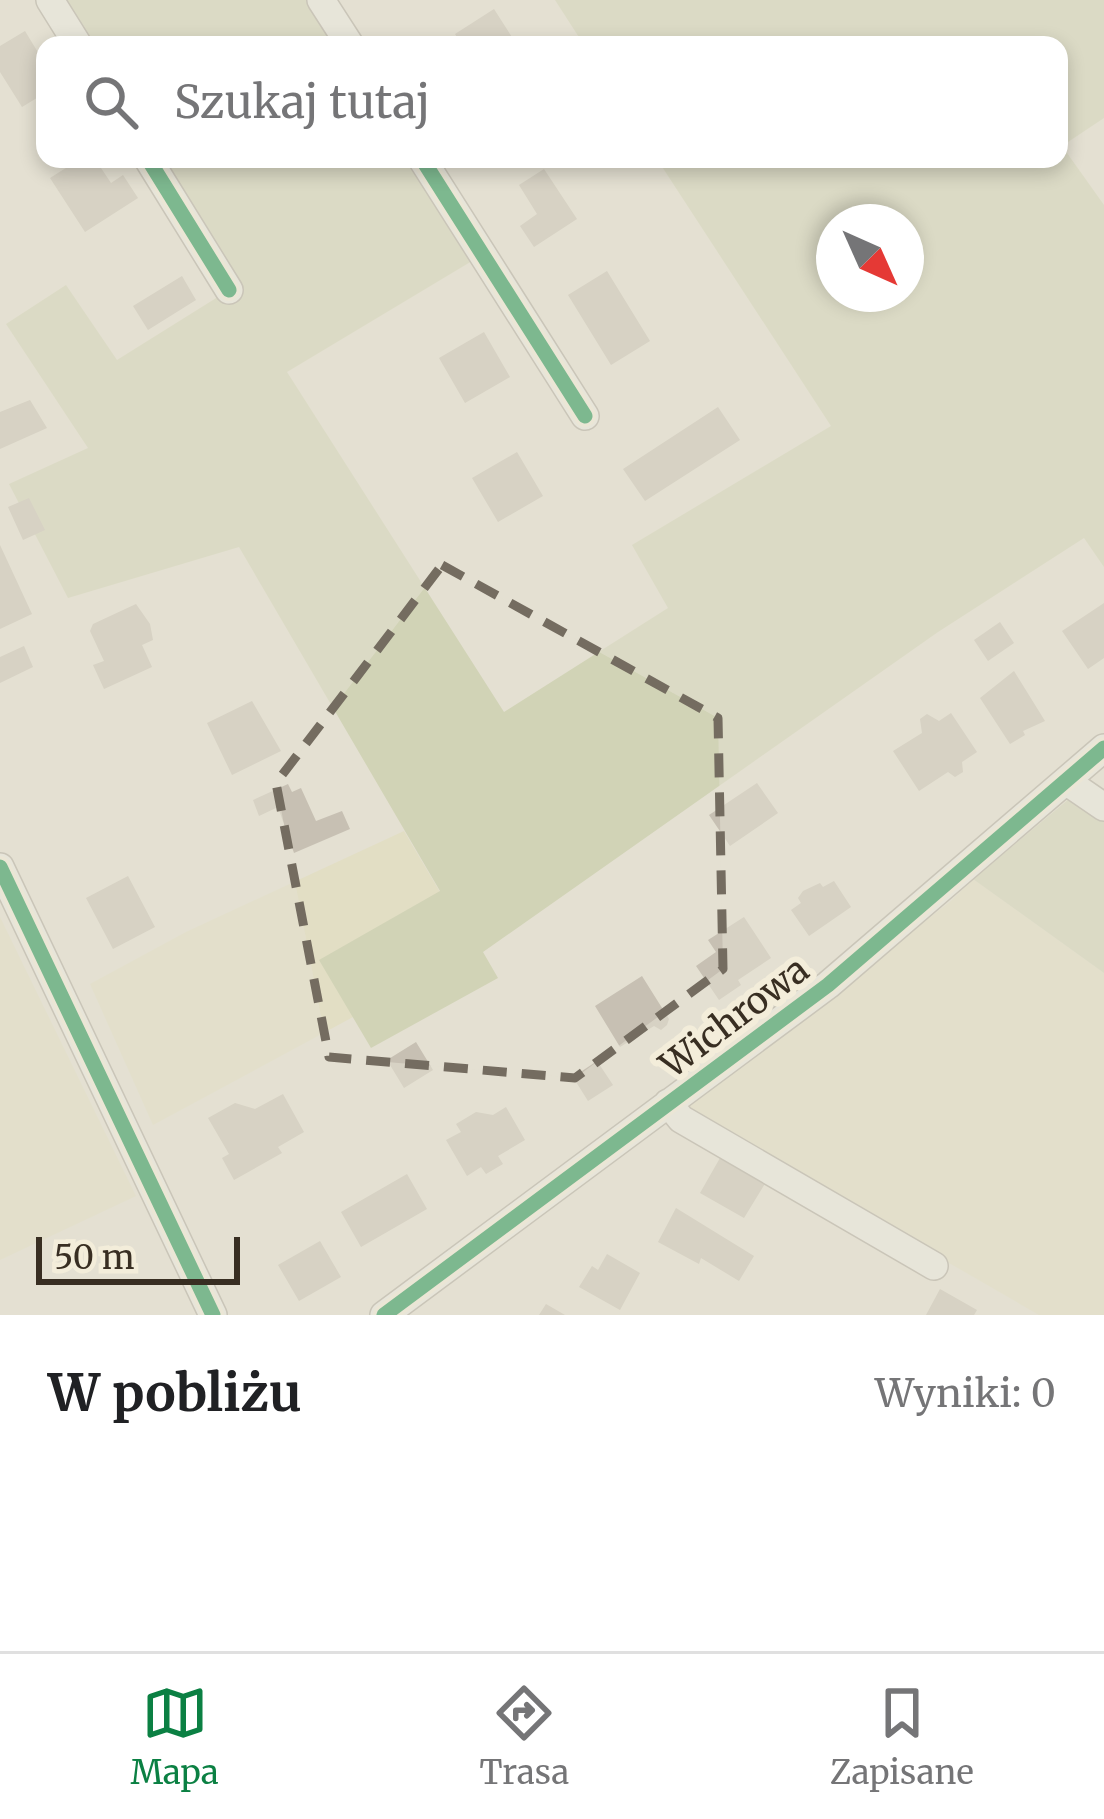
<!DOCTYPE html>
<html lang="pl">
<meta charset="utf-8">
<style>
body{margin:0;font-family:Merriweather,serif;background:#f6f6f6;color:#202124}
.compass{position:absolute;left:816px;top:204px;width:108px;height:108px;border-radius:50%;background:#fff;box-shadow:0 6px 18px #0003;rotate:135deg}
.scale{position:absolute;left:36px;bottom:30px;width:204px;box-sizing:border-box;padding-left:12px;border:6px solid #382e22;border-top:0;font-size:33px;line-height:42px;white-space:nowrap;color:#382e22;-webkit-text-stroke:9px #f3edda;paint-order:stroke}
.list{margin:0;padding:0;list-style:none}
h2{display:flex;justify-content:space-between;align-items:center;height:156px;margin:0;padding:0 48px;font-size:51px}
h2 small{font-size:39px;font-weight:400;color:#757577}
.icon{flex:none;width:66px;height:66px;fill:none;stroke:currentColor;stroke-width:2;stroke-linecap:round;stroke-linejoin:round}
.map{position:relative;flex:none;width:1104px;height:1315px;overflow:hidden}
.search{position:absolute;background:#fff;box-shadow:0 6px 18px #0003;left:36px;right:36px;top:36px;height:132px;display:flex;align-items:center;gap:30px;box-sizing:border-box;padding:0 42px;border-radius:24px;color:#757577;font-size:45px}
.sheet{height:336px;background:#fff}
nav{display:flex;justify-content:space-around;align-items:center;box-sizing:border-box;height:168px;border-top:3px solid #e0e0e0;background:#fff;font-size:33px;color:#757577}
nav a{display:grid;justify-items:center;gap:6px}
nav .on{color:#0b8043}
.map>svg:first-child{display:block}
.farmland{fill:#e2dec4}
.green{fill:#d1d3b6;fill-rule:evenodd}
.building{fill:#c7c0b3}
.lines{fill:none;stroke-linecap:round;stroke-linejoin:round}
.minor-casing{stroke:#aaa59a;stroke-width:30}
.minor{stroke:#eceae3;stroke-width:27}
.cycleway-casing{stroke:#f3edda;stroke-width:22}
.cycleway{stroke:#00873e;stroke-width:15}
.marked{fill:none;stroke:#746c60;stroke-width:9;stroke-dasharray:24 15;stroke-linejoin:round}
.labels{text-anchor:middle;stroke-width:12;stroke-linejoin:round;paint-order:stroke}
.street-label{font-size:36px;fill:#382e22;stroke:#f3edda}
</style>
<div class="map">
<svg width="1104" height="1315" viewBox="0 0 1104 1315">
<rect width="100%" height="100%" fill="#e4e0d2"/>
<path class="farmland" d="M404 831 440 892 320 960 353 1017 153 1125 90 984 186 932Z
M973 879 1104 973V1315H1039L683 1109 951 901Z
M0 917 136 1196 0 1260Z"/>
<path class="green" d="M50 0H306L334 45H78Z
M555 0H1104V118L1062 146 1104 205V567L1084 538 938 632 483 952 498 978 371 1048 319 960 440 891 239 547 68 598 9 484 88 448 6 324 66 285 117 360 229 290 148 159H407L472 261 287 372 504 712 668 608 632 545 831 426 657 159H1059V45H584ZM834 222H906V294H834Z
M1069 799 1104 815V973L973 879Z"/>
<path class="building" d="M494 9 517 45H462L455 34Z
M25 31 45 64V93L22 107 0 72V46Z
M80 159H95L111 183 123 175 138 198 85 232 50 178Z
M544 169 577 219 534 247 520 226 537 214 519 185Z
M607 271 650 341 611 365 568 295Z
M182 276 196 300 148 330 133 306Z
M484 332 510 377 465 403 439 358Z
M30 400 47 428 0 449V412Z
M718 407 740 440 645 501 623 469Z
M517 452 543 496 498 522 472 478Z
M29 498 45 530 23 540 8 507Z
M0 545 32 614 0 629Z
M1104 603V658L1088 669 1062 631Z
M136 604 150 624 153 640 142 645 152 667 104 689 93 665 104 661 90 631 93 624Z
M1000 622 1014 643 988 661 974 640Z
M24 646 33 667 0 683V657Z
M1014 671 1045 721 1023 731 1025 735 1010 744 980 698Z
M252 701 281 751 232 775 207 723Z
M951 713 977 752 962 762 963 772 955 777 948 772 919 791 893 751 922 733 920 719 927 714 939 721Z
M757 783 778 813 730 846 709 815Z
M288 784 292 792 301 788 316 821 342 811 350 829 294 853 278 807 259 816 253 800Z
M128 876 155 927 113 949 86 898Z
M834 881 851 907 809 936 791 910 801 903 798 898 803 891 820 883 823 887Z
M744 917 771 958 738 980 741 985 719 1000 696 966 716 952 708 940Z
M642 976 669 1019 667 1025 661 1030 654 1026 620 1047 595 1006Z
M416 1042 433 1070 404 1088 387 1060Z
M597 1061 613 1085 588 1101 573 1077Z
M283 1094 304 1132 278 1147 282 1153 234 1180 222 1158 229 1154 208 1118 235 1103 255 1109Z
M506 1107 525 1140 498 1156 503 1164 486 1174 481 1167 467 1176 446 1140 461 1132 456 1124 476 1112 493 1115Z
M724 1151 769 1177 744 1218 700 1193Z
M407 1174 427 1209 361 1247 341 1212Z
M676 1208 754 1256 739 1281 701 1258 699 1264 658 1242Z
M320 1241 341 1277 299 1301 278 1265Z
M607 1254 640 1273 620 1310 579 1287 592 1266 598 1270Z
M940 1289 977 1310 974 1315H926Z
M546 1304 565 1315H539Z"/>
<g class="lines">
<defs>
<path id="minor" d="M50 0 78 45
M321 0 350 45
M148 159 229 290
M422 159 585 416
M1066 781 1104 807
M0 867 213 1315
M668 1103 681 1119 934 1266
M384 1315 828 985 1104 748"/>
</defs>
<use href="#minor" class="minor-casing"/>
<use href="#minor" class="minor"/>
<defs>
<path id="cycleway" d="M148 159 229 290
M422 159 585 416
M0 867 213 1315
M384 1315 828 985 1104 748"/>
</defs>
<use href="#cycleway" class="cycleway-casing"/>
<use href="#cycleway" class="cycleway"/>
</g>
<path d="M0 0H1104V1315H0ZM442 565 718 718 723 969 575 1078 329 1057 276 783Z" fill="#e4e0d2" fill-opacity=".55" fill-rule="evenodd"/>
<path class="marked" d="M442 565 718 718 723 969 575 1078 329 1057 276 783Z"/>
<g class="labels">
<g class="street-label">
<text transform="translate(734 1017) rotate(-37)" y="13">Wichrowa</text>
</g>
</g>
</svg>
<svg class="compass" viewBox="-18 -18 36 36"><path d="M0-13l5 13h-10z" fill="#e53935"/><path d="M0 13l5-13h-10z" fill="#757577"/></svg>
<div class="scale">50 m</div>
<div class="search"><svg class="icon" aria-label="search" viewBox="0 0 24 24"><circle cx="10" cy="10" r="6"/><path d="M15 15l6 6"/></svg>Szukaj tutaj</div>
</div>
<section class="sheet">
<h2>W pobliżu<small>Wyniki: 0</small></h2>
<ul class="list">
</ul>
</section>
<nav>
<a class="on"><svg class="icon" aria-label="map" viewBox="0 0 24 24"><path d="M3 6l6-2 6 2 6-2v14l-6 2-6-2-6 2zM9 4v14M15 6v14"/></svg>Mapa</a>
<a><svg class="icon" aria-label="directions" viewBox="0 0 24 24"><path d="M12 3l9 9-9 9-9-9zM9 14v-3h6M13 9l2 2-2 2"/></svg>Trasa</a>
<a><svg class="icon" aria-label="saved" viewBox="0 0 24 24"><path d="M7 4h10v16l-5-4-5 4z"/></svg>Zapisane</a>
</nav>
